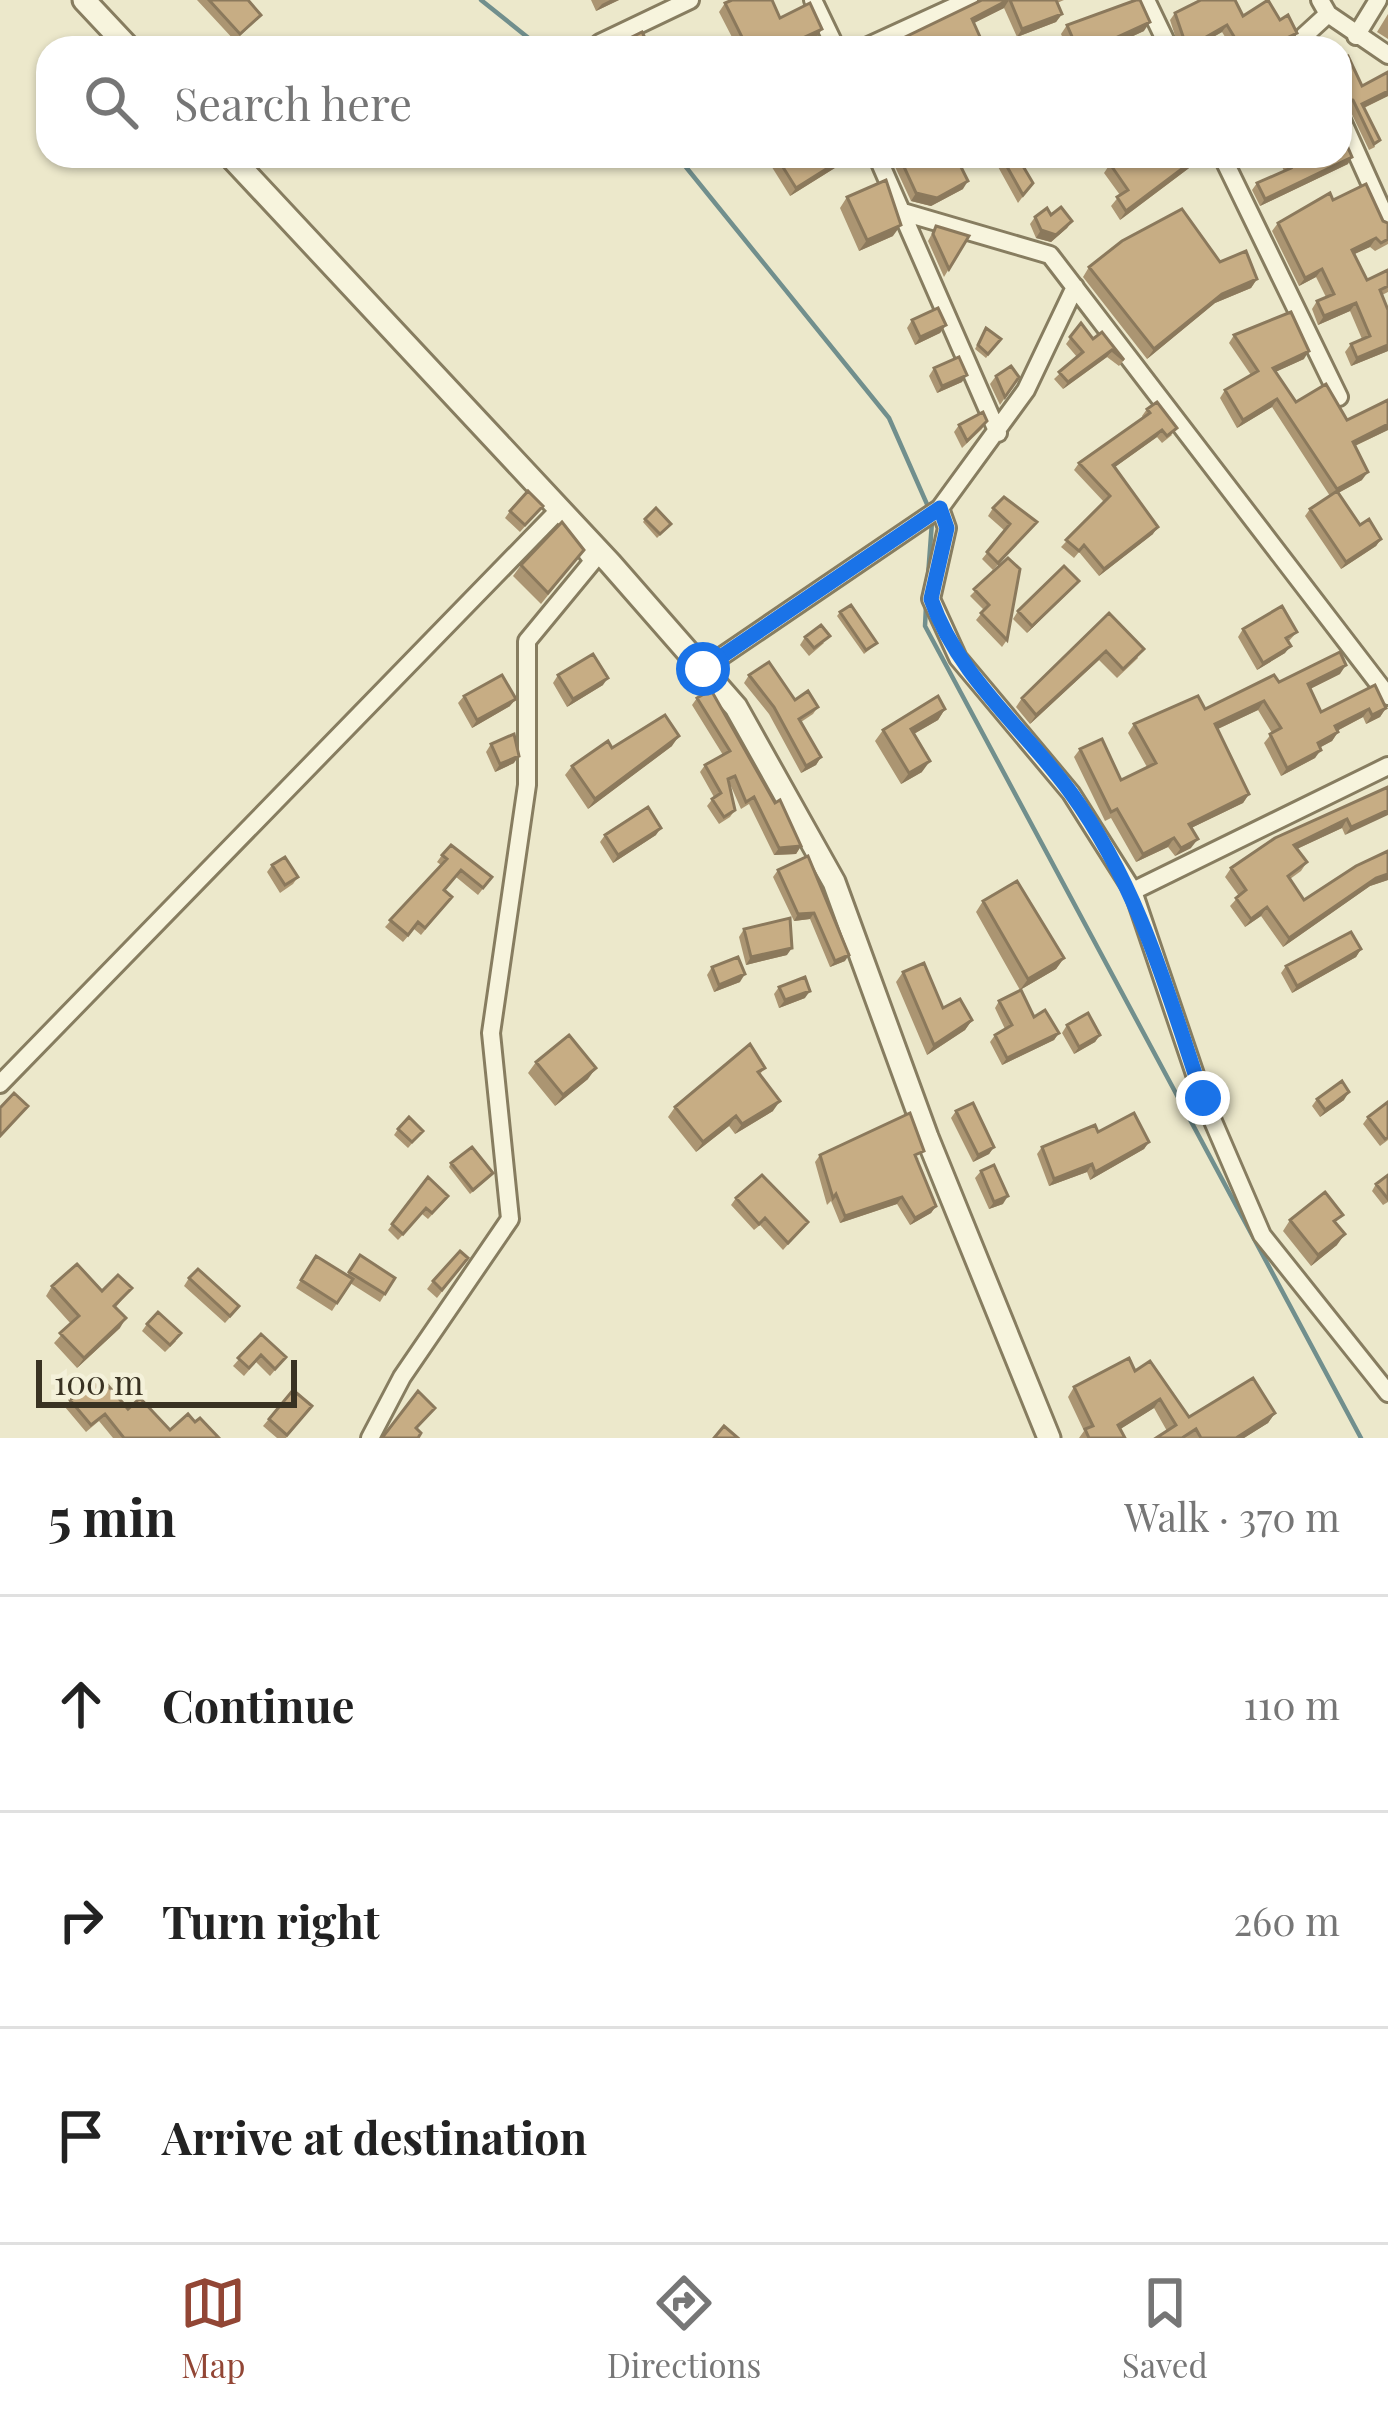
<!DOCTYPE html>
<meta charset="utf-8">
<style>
body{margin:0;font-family:"Playfair Display",serif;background:#f6f6f6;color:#222}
.scale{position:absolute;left:36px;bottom:30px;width:261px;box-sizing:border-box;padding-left:12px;border:6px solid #393222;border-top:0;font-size:33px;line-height:42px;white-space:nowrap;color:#393222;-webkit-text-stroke:9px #f4f1da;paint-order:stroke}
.stop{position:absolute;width:36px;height:36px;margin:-27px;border:9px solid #1a73e8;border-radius:50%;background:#fff}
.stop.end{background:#1a73e8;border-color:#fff;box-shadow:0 3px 12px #0008}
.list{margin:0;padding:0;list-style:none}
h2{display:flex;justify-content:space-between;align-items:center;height:156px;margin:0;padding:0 48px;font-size:51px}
h2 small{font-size:39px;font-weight:400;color:#767676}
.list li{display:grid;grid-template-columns:78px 1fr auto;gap:36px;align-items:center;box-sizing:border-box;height:216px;padding:0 48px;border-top:3px solid #e0e0e0}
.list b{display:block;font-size:45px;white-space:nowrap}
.list em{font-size:39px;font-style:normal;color:#767676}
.icon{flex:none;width:66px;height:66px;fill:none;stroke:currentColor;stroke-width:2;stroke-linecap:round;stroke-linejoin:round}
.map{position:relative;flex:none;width:1388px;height:1438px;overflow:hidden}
.search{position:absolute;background:#fff;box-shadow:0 3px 9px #0004;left:36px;right:36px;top:36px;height:132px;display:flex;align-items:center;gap:30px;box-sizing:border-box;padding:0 42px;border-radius:36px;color:#767676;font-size:45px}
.sheet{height:804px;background:#fff}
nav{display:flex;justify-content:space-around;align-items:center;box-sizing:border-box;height:168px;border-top:3px solid #e0e0e0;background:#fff;font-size:33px;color:#767676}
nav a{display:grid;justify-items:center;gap:6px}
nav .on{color:#924635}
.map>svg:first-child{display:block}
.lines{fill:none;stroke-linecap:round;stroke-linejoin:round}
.stream{stroke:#718f8d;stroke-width:4.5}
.minor-casing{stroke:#877d60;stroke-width:22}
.tertiary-casing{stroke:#877d60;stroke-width:27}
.minor{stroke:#f7f4dd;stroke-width:16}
.tertiary{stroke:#f7f4dd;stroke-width:21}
.wall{fill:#ab9572}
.shaded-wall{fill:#8b795c}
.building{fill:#c7ad84;stroke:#8b795c;stroke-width:3}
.route{stroke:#1a73e8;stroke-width:15}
</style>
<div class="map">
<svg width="1388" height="1438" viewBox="0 0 1388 1438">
<rect width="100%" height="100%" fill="#ece8cb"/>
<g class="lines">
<path class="stream" d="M481 0 541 48
M677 156 889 418 930 511
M928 576 932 522
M926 606 925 626 1361 1438"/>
<defs>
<path id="minor" d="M813 0 836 48
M1146 0 1169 48
M1328 14 1388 55
M1356 36 1378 0
M600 43 690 0
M864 48 969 0
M1309 48 1304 36 1328 14 1320 0
M1340 116 1388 223
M877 156 998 433
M1222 156 1339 397
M896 210 1050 255 1388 696
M940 508 947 528 931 599 958 658 1071 793 1133 891 1203 1098 1262 1235 1388 1393
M703 669 940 508 1026 390 1075 287
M1133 891 1388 766
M0 1084 560 509
M370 1438 402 1377 510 1219 491 1033 527 785V641L593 561 578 541"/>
<path id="tertiary" d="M84 0 129 48
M230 156 610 563 736 707 834 882 927 1137 1049 1438"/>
</defs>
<use href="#minor" class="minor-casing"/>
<use href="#tertiary" class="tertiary-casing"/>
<use href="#minor" class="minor"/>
<use href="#tertiary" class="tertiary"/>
</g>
<path class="wall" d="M197 0H248L261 15 235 41Z
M591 0H619L596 11Z
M1064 0 1057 3 1062 14 1056 22 1017 37 1004 8 974 23 985 48H892L897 41 980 1Z
M725 3 780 18 817 37 806 43H735L719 12Z
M1175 13 1292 40 1276 48H1232L1222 32 1194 48H1179L1170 20Z
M1388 14V39L1377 32Z
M1067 25 1144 31 1107 48H1067L1061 34Z
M1388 72V96L1364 108 1375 147 1369 150 1348 106 1362 86Z
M776 156H854L790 196 770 164Z
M890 156H946L963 189 931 206 911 201Z
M992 156H1017L1033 183 1018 203Z
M1122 156H1205L1120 220 1111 206 1120 195 1104 173 1110 164Z
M1277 156H1310L1311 158 1348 164 1260 206 1252 190 1257 183 1284 171Z
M847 197 893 236 859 251 840 208Z
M1333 200 1388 223V244L1375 251 1370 247 1354 254 1367 280 1388 270V292L1382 295 1388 310V351L1351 366 1345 352 1351 344 1362 339 1350 311 1318 325 1312 309 1317 301 1326 297 1316 277 1299 286 1272 231 1278 223Z
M1051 215 1072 221 1067 228 1051 242 1036 238 1030 224 1035 217Z
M936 226 969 236 944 277 928 241Z
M1220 262 1257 279 1251 288 1215 303 1147 359 1083 277 1089 267Z
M912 320 946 325 940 333 915 345 907 328Z
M1081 323 1093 339 1102 332 1124 360 1119 366 1107 357 1063 389 1054 379 1077 357 1066 344Z
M986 328 1001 339 986 358 975 349Z
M1234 335 1304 359 1275 372 1296 402 1347 420 1388 400V430L1355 446 1362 480 1338 493 1360 525 1381 539 1376 546 1341 569 1305 516 1310 509 1330 496 1272 407 1237 428 1220 398 1225 390 1251 375 1229 343Z
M934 368 962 382 937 393 929 376Z
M996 376 1019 377 1000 405 990 384Z
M1147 409 1172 435 1162 443 1157 437 1115 467 1153 534 1099 576 1079 552 1074 558 1061 547 1104 502 1074 470 1079 463 1143 418 1142 416Z
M987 421 982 429 962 448 954 432 959 425Z
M543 506 520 532 505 518 510 511Z
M993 508 1037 522 993 570 982 559 1005 531 988 516Z
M645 519 671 524 657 538 643 522Z
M584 550 541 604 513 576 521 565Z
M1008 558 1007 640 1002 647 976 620 984 610 970 596Z
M1079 581 1027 633 1013 619 1018 611Z
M840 612 874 646 864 654 837 616Z
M1109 613 1138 658 1117 678 1099 660 1030 724 1016 707 1022 698Z
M1243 629 1297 632 1288 642 1285 653 1257 670 1238 637Z
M805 637 824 643 809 656 800 645Z
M1340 674 1310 689 1321 712 1386 708 1380 717 1366 724 1363 717 1337 731 1338 732 1332 741 1320 747 1315 758 1281 776 1264 743 1272 733 1258 710 1218 729 1249 794 1243 803 1191 828V848L1175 856 1168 847 1136 862 1111 818 1105 821 1074 757 1080 749 1121 780 1147 767 1128 733 1134 724 1205 709 1279 682Z
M558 675 603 685 567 707 553 683Z
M749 675 795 700 818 707 813 714 801 722 821 757 816 765 801 773 769 714 744 683Z
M464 696 510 706 472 728 458 703Z
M697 698 775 803 801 846 796 854 774 855 749 804 741 809 730 784 735 810 730 817 719 824 707 806 714 797 700 772 705 765 723 755 692 705Z
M945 709 938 720 914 734 922 772 901 784 875 741 883 730Z
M491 744 514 763 495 772 486 752Z
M672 746 588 809 565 775 572 766 612 748Z
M1388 787 1345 835 1342 828 1297 849 1307 862 1301 871 1290 879 1304 900 1388 851V880L1370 886 1283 947 1261 916 1245 927 1230 906 1239 896 1225 877 1231 868Z
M605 835H656L613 863 600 842Z
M442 855 492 877 478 895 456 877 444 890 452 897 421 935 414 929 403 942 385 927 441 865 437 862Z
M808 856 845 961 830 967 810 919 794 921 773 877 778 870Z
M272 865 298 877 293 884 280 893 267 872Z
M983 901 1064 958 1056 969 1020 990 976 912Z
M744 929 787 955 746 965 739 937Z
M1361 949 1356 957 1292 993 1281 973 1286 966Z
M712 967 740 982 714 992 707 975Z
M903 972 943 1008 972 1020 965 1030 927 1055 896 982Z
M779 987 805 998 779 1008 774 994Z
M999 1001 1034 1017 1059 1033 1054 1040 1002 1065 990 1042 995 1035 1005 1029 995 1008Z
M1067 1025 1100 1035 1095 1042 1074 1054 1062 1033Z
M536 1062 588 1079 555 1106 528 1073Z
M765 1068 760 1074 773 1111 735 1134 729 1126 696 1152 668 1117 675 1107Z
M1317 1099 1344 1100 1320 1117 1312 1106Z
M1388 1102V1140L1380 1146 1363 1124 1368 1117Z
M956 1111 994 1147 989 1154 973 1162 951 1118Z
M398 1129 423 1131 408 1148 394 1135Z
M1098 1132 1149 1142 1144 1149 1090 1180 1087 1172 1049 1186 1037 1154 1042 1147Z
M820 1155 919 1158 917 1159 936 1206 931 1213 910 1225 897 1204 840 1223 831 1201 827 1205 815 1162Z
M451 1163 491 1176 470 1194 449 1167Z
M981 1171 1003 1204 989 1209 975 1178Z
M1388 1175V1202L1383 1205 1372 1191 1376 1184Z
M428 1177 444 1202 428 1219 422 1214 398 1240 388 1230Z
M736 1198 808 1222 783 1250 760 1225 754 1230 731 1205Z
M1290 1220 1336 1224 1337 1245 1311 1266 1283 1231Z
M360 1255 395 1278 380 1302 350 1283 332 1311 296 1288 316 1256 347 1275Z
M468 1258 437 1298 427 1289 433 1281Z
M189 1278 234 1313 225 1323 184 1286Z
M52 1286 102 1291 132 1288 116 1307 120 1328 77 1368 54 1343 71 1324 46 1296Z
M147 1324 176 1341 165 1352 142 1331Z
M261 1334 286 1357 270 1376 256 1362 244 1376 233 1366Z
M1135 1371 1189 1417 1275 1413 1268 1423 1244 1438H1156L1167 1431 1154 1408 1120 1429 1125 1438H1079L1084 1431 1068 1397 1074 1387Z
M293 1390 312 1406 286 1438H277L263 1426Z
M70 1400 128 1409 170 1430 195 1422 219 1438H113L99 1421 86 1432 65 1407Z"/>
<path class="shaded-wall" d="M610 0H619L596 11 602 4Z
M1009 0 1004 8 966 27 972 19Z
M1062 14 1056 22 1017 37 1022 29Z
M1150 22 1144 31 1107 48H1098L1100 45Z
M1227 25 1222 32 1194 48H1187Z
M822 29 817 37 797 47 803 38Z
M1297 33 1292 40 1276 48H1266Z
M1388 91V96L1357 111 1362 104Z
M1340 98 1353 100 1348 106H1340Z
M847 156H854L790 196 796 188Z
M1199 156H1205L1120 220 1126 211Z
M1249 156H1259L1240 164 1245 158Z
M1352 157 1348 164 1260 206 1265 199Z
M968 181 963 189 931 206 911 201 916 193Z
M1072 221 1067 228 1051 242 1036 238 1041 230Z
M901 225 893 236 859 251 867 240Z
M1376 238 1370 247 1346 258 1352 250Z
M1322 269 1316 277 1299 286 1305 278Z
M1257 279 1251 288 1215 303 1147 359 1154 349 1222 294Z
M1356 303 1350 311 1318 325 1324 316Z
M946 325 940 333 915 345 920 337Z
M1388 345V351L1351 366 1357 358Z
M1112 350 1107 357 1063 389 1068 382Z
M1309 351 1304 359 1267 376 1273 368Z
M967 375 962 382 937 393 942 386Z
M1277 399 1272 407 1237 428 1243 420Z
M1388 424V430L1348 449 1353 442Z
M1162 430 1157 437 1108 472 1113 465Z
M1368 472 1362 480 1331 497 1337 489Z
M1158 527 1153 534 1099 576 1104 569Z
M1381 539 1376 546 1341 569 1346 562Z
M1079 581 1073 588 1027 633 1032 626Z
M1291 646 1285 653 1257 670 1263 663Z
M1106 651 1099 660 1030 724 1036 715Z
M1346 665 1340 674 1302 693 1308 684Z
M608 678 603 685 567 707 573 699Z
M516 699 510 706 472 728 477 720Z
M1264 701 1258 710 1209 733 1215 724Z
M1386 708 1380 717 1366 724 1372 715Z
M945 709 938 720 903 740 911 729Z
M1369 709 1363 717 1329 735 1335 726Z
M1338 732 1332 741 1312 752 1318 743Z
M679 736 672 746 588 809 595 799Z
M1321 750 1315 758 1281 776 1287 768Z
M519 756 514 763 495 772 500 764Z
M821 757 816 765 801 773 806 766Z
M930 761 922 772 901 784 909 773Z
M1249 794 1243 803 1183 832 1189 824Z
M1388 810V815L1345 835 1351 827Z
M1347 819 1342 828 1288 853 1294 845Z
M661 828 656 835 613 863 618 855Z
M1174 838 1168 847 1136 862 1143 854Z
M1198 839 1191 848 1175 856 1181 848Z
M801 846 796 854 774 855 779 848Z
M1388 874V880L1370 886 1283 947 1289 938 1376 878Z
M1267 907 1261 916 1245 927 1251 919Z
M814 913 810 919 794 921 798 914Z
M792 948 787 955 746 965 751 957Z
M1361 949 1356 957 1292 993 1297 986Z
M849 955 845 961 830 967 835 961Z
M1064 958 1056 969 1020 990 1028 979Z
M745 974 740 982 714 992 719 985Z
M810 991 805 998 779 1008 785 1000Z
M972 1020 965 1030 927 1055 934 1045Z
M1059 1033 1054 1040 1002 1065 1007 1058Z
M1100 1035 1095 1042 1074 1054 1079 1047Z
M596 1068 588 1079 555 1106 563 1095Z
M1349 1092 1344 1100 1320 1117 1325 1110Z
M780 1101 773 1111 735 1134 742 1124Z
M736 1116 729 1126 696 1152 703 1142Z
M1149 1142 1144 1149 1090 1180 1095 1172Z
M994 1147 989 1154 973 1162 978 1155Z
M1092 1164 1087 1172 1049 1186 1054 1179Z
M1008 1196 1003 1204 989 1209 994 1202Z
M902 1197 897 1204 840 1223 845 1216Z
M936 1206 931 1213 910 1225 915 1218Z
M1345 1234 1337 1245 1311 1266 1318 1255Z
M126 1318 120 1328 77 1368 84 1358Z
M1160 1399 1154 1408 1111 1435 1118 1425Z
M1275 1413 1268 1423 1244 1438H1236Z"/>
<path class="building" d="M209 0H248L261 15 240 34Z
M732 0H772L780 18 810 3 822 29 803 38 809 48H725L743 39 725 3Z
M982 0H1008L972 19 985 48H900L897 41Z
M1010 0H1056L1062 14 1022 29Z
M1136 0H1140L1150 22 1100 45 1101 48H1077L1067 25Z
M1201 0H1235L1243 16 1268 0 1280 20 1288 15 1297 33 1266 48H1241L1227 25 1187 48 1175 13Z
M642 32 647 42 635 48H615L614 46Z
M1348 56 1362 86 1388 72V91L1362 104 1380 140 1374 144 1353 100 1340 98V60Z
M1340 129 1352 157 1265 199 1257 183 1291 168 1285 156H1310L1311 158 1316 156H1340Z
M776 156H847L796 188Z
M899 156H946L949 161 956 157 968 181 937 198 916 193Z
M1001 156H1017L1033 183 1023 195Z
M1122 156H1199L1126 211 1117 197 1128 190 1110 164Z
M886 180 901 225 867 240 847 197Z
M1366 184 1383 221 1388 223V239L1381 243 1376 238 1352 250 1367 280 1388 270V286L1380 290 1388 310V345L1357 358 1351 344 1370 336 1356 303 1324 316 1317 301 1334 294 1322 269 1305 278 1278 223 1330 193 1333 200Z
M1061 207 1072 221 1056 235 1041 230 1035 217 1047 208 1051 215Z
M1182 209 1220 262 1246 251 1257 279 1222 294 1154 349 1089 267 1122 241Z
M936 226 969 236 949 269 933 234Z
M938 308 946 325 920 337 912 320Z
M1291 312 1309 351 1273 368 1296 402 1326 384 1347 420 1388 400V424L1353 442 1368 472 1337 489 1277 399 1243 420 1225 390 1258 371 1234 335Z
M1081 323 1093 339 1102 332 1124 360 1112 350 1068 382 1059 372 1083 352 1070 337Z
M986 328 1001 339 988 354 978 345Z
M959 357 967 375 942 386 934 368Z
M1011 366 1019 377 1005 397 996 376Z
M1157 402 1177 428 1167 436 1162 430 1113 465 1158 527 1104 569 1084 545 1079 551 1066 540 1110 496 1079 463 1150 413 1147 409Z
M983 412 987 421 967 441 959 425Z
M528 491 543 506 525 525 510 511Z
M1337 491 1360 525 1369 519 1381 539 1346 562 1310 509Z
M1004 497 1037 522 998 563 987 552 1010 524 993 508Z
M656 508 671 524 660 534 645 519Z
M562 522 584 550 548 593 521 565Z
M1008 558 1020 569 1007 640 981 613 989 605 974 589Z
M1064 566 1079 581 1032 626 1018 611Z
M851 605 877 643 866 650 840 612Z
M1282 606 1297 632 1286 638 1291 646 1263 663 1243 629Z
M1109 613 1144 649 1123 669 1106 651 1036 715 1022 698Z
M821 625 830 636 814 648 805 637Z
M1340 652 1346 665 1308 684 1321 712 1375 685 1386 708 1372 715 1369 709 1335 726 1338 732 1318 743 1321 750 1287 768 1270 734 1281 728 1264 701 1215 724 1249 794 1189 824 1198 839 1181 848 1174 838 1143 854 1117 809 1111 812 1080 749 1102 739 1121 780 1156 763 1134 724 1198 696 1205 709 1274 675 1279 682Z
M593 654 608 678 573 699 558 675Z
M769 662 795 700 808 691 818 707 799 719 821 757 806 766 774 707 749 675Z
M502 675 516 699 477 720 464 696Z
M711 690 775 803 780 800 801 846 779 848 754 797 746 802 735 776 728 779 735 810 724 817 712 799 721 793 705 765 730 751 697 698Z
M938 696 945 709 911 729 930 761 909 773 883 730Z
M665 715 679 736 595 799 572 766 608 741 612 748Z
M514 734 519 756 500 764 491 744Z
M1388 787V810L1351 827 1347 819 1294 845 1307 862 1288 876 1304 900 1356 866 1388 851V874L1376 878 1289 938 1267 907 1251 919 1236 898 1246 890 1231 868 1275 838Z
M648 807 661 828 618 855 605 835Z
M451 845 492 877 483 888 461 870 444 890 452 897 425 928 418 922 408 935 390 920 447 859 442 855Z
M808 856 849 955 835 961 814 913 798 914 778 870Z
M285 857 298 877 285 885 272 865Z
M1017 881 1064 958 1028 979 983 901Z
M790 918 792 948 751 957 744 929Z
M1351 932 1361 949 1297 986 1286 966Z
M738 957 745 974 719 985 712 967Z
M924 963 943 1008 960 999 972 1020 934 1045 903 972Z
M805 977 810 991 785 1000 779 987Z
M1021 990 1034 1017 1045 1010 1059 1033 1007 1058 995 1035 1012 1025 999 1001Z
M1088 1013 1100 1035 1079 1047 1067 1025Z
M569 1035 596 1068 563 1095 536 1062Z
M750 1044 765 1068 758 1072 780 1101 742 1124 736 1116 703 1142 675 1107Z
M1342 1081 1349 1092 1325 1110 1317 1099Z
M14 1093 28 1106 0 1136V1108Z
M1388 1102V1137L1385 1139 1368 1117Z
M973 1103 994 1147 978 1155 956 1111Z
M910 1113 924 1151 915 1155 936 1206 915 1218 902 1197 845 1216 836 1194 833 1198 820 1155Z
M1134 1113 1149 1142 1095 1172 1092 1164 1054 1179 1042 1147 1095 1125 1098 1132Z
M409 1117 423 1131 412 1142 398 1129Z
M472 1147 493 1173 473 1190 451 1163Z
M994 1165 1008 1196 994 1202 981 1171Z
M762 1175 808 1222 788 1243 765 1218 759 1224 736 1198Z
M1388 1175V1199L1376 1184Z
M428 1177 448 1196 432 1213 426 1208 403 1234 392 1224Z
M1325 1192 1343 1215 1334 1221 1345 1234 1318 1255 1290 1220Z
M460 1251 468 1258 442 1290 433 1281Z
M360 1255 395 1278 385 1294 349 1272Z
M316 1256 353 1279 337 1303 301 1280Z
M77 1264 102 1291 118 1275 132 1288 114 1306 126 1318 84 1358 60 1333 79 1316 52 1286Z
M198 1269 239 1306 230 1316 189 1278Z
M158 1312 181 1333 170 1345 147 1324Z
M261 1334 286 1357 275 1369 261 1355 249 1368 238 1358Z
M1129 1358 1135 1371 1150 1361 1189 1417 1253 1378 1275 1413 1236 1438H1201L1196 1429 1182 1438H1156L1176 1425 1160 1399 1118 1425 1125 1438H1089L1085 1429 1093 1426 1074 1387Z
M99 1375 128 1409 140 1398 170 1430 188 1414 195 1422 200 1418 219 1438H124L105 1414 91 1425 70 1400Z
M293 1390 312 1406 287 1435 269 1419Z
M418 1391 435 1408 416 1428 421 1433 418 1438H382Z
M724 1426 738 1438H714Z"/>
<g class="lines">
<path class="route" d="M703 669 940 508 947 528 931 599C958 677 1024 728 1071 793 1139 887 1167 990 1203 1098"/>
</g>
</svg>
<div class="scale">100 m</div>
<div class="stop" style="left:703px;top:669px"></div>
<div class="stop end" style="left:1203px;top:1098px"></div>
<div class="search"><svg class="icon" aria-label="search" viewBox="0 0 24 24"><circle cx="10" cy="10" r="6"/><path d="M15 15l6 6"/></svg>Search here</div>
</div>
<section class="sheet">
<h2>5 min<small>Walk · 370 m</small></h2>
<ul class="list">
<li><svg class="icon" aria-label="ahead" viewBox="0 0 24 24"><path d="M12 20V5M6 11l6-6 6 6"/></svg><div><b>Continue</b></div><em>110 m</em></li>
<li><svg class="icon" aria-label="right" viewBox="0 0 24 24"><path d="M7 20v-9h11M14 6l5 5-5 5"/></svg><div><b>Turn right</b></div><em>260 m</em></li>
<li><svg class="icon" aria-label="arrive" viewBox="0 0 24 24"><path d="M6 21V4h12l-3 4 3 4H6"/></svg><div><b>Arrive at destination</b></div></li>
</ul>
</section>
<nav>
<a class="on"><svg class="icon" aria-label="map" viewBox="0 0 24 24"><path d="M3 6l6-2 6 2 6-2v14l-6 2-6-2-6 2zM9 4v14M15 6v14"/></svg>Map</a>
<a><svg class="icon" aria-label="directions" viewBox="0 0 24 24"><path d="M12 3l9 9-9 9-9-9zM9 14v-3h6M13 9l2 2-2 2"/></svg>Directions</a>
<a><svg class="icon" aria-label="saved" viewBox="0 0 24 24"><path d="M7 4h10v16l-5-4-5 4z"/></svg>Saved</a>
</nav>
